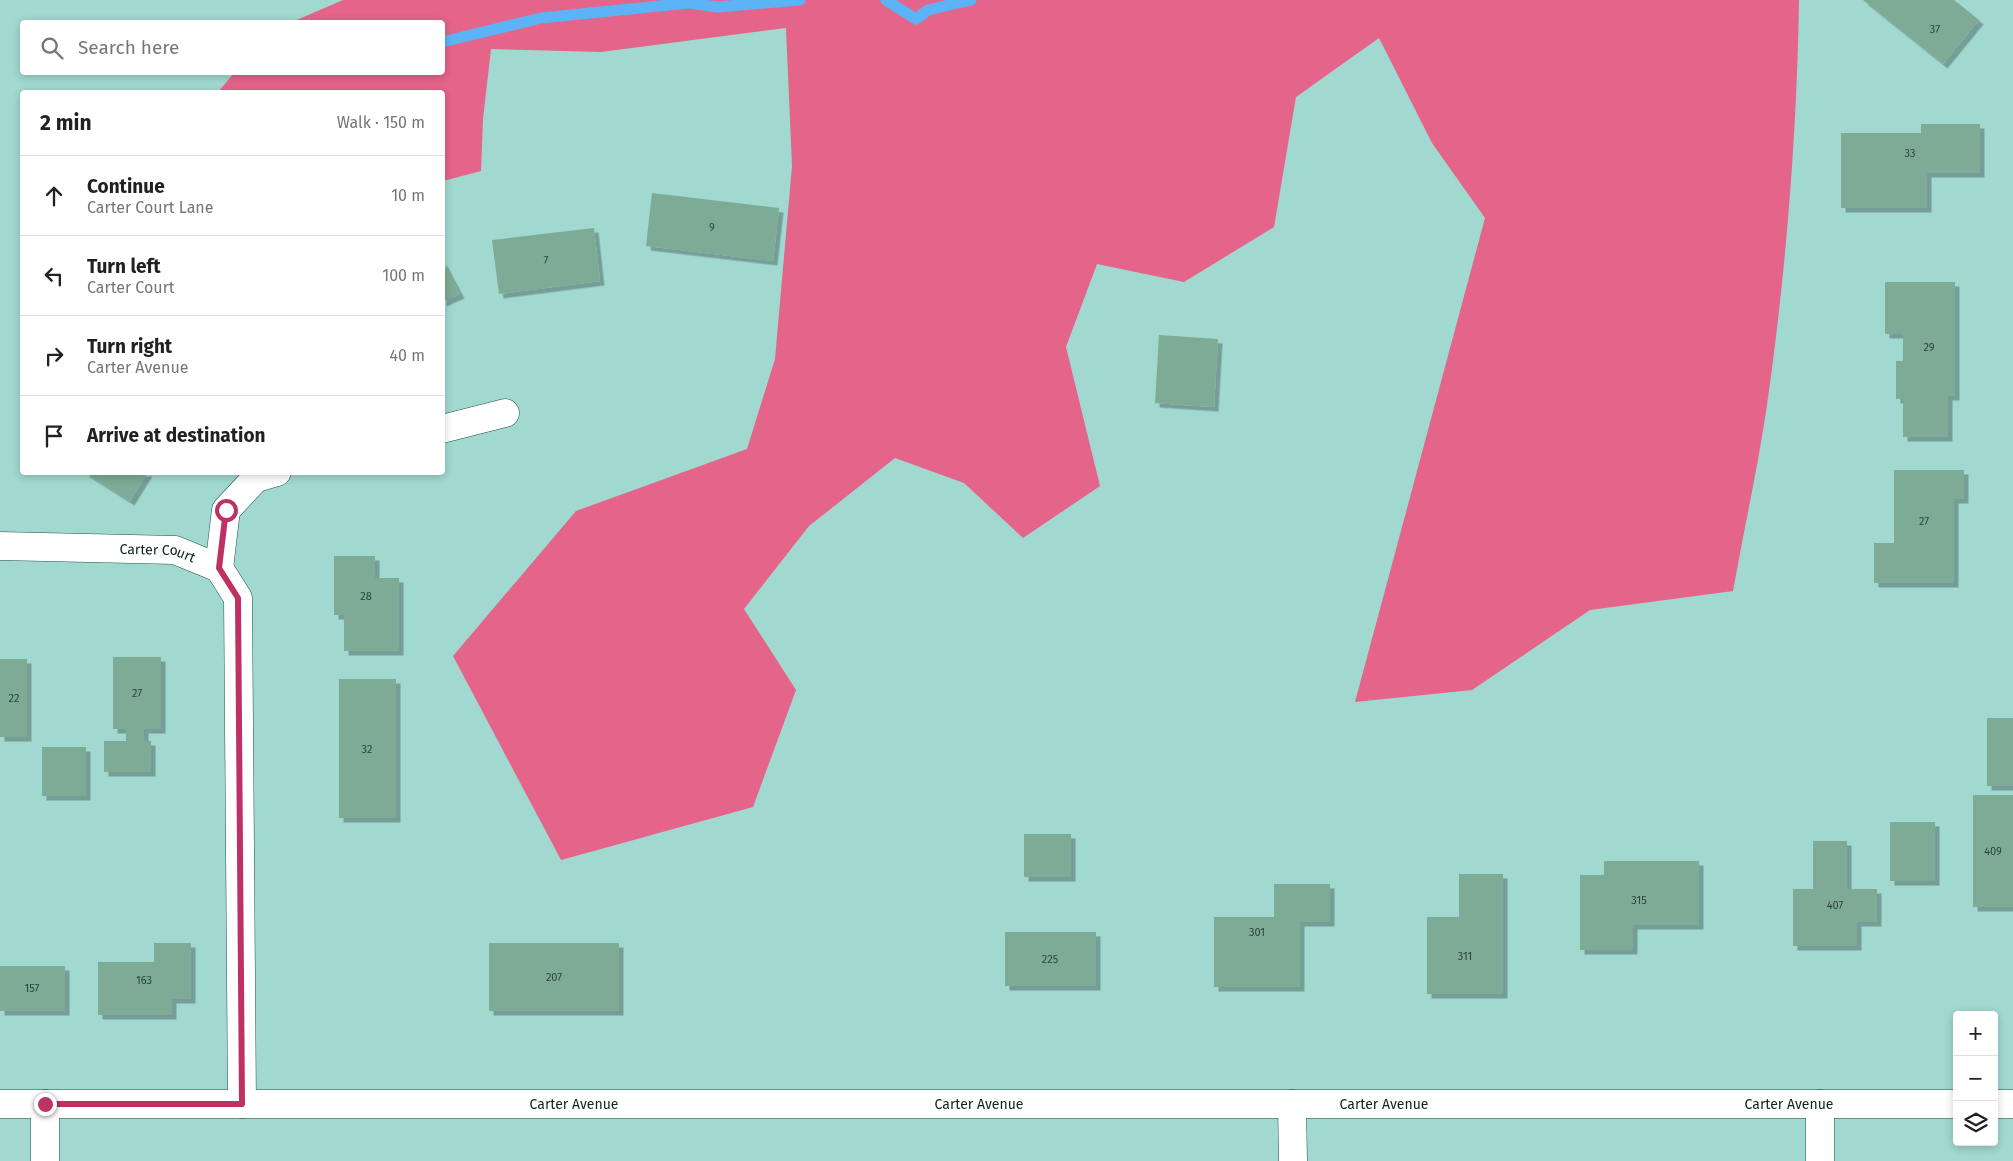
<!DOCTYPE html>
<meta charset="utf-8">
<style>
body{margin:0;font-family:"Fira Sans",sans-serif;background:#f2f2f2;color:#202124}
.controls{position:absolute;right:15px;bottom:15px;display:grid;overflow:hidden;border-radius:5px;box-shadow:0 2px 8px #0003}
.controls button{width:45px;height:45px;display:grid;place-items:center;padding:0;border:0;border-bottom:1px solid #e0e0e0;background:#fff;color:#202124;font:25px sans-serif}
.stop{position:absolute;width:15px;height:15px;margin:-11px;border:4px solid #be3163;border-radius:50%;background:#fff}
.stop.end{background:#be3163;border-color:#fff;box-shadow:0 1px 5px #0008}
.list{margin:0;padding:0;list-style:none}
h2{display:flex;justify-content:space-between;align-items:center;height:65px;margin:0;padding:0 20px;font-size:21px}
h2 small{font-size:16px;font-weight:400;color:#757577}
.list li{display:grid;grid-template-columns:32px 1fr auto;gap:15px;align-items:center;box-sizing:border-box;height:80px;padding:0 20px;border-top:1px solid #e0e0e0}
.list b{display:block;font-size:19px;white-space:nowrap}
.list p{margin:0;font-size:16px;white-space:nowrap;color:#757577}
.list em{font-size:16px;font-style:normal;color:#757577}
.icon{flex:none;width:28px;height:28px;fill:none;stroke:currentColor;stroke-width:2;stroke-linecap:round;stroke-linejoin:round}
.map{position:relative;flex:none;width:2013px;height:1161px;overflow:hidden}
.search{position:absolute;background:#fff;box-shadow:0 2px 8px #0003;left:20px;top:20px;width:425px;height:55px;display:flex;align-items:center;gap:12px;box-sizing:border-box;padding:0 18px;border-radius:5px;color:#757577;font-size:19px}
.panel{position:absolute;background:#fff;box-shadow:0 2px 8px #0003;left:20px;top:90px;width:425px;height:385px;border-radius:5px}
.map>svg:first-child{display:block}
.forest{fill:#e4648a}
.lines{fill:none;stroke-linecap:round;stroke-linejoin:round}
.stream{stroke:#5cb4f7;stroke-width:11}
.building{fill:#7eab95;filter:url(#shadow)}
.minor-casing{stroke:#1e544d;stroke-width:29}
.minor{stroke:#fff;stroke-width:28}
.route{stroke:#be3163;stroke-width:6}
.labels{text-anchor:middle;stroke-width:4;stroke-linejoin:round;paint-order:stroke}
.number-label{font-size:11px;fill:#2a463e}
.street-label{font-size:14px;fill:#0e2421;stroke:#d8f2ee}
</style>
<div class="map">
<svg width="2013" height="1161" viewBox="0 0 2013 1161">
<defs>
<filter id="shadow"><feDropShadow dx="4.5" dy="4.5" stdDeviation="0" flood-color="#0004"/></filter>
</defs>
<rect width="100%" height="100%" fill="#a1d8cf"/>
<path class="forest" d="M343 0H1799C1797 135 1786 271 1767 405 1758 467 1744 529 1733 591L1590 610 1472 690 1355 702 1485 218 1432 143 1379 38 1296 97 1274 227 1184 282 1097 264 1066 347 1100 486 1023 538 964 483 895 458 809 526 744 609 796 690 753 807 561 860 453 656 576 511 747 449 775 359 792 166 786 28 601 52 491 49 483 119 481 171 443 181 442 92H218L234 73 442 72V22H292Z"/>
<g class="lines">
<path class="stream" d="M886 0 916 19 928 10 971 0
M442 42 541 18 689 3 717 7 800 0"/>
</g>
<path class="building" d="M1863 0H1954L1979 20 1943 64Z
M1921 124H1980V173H1927V208H1841V133H1921Z
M652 193 779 208 773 261 646 246Z
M594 228 600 281 499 294 492 240Z
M442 260 460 294 442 302Z
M1885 282H1955V396H1948V437H1903V399H1896V361H1903V334H1885Z
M1159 335 1218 339 1214 407 1155 403Z
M1894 470H1964V499H1954V583H1874V543H1894Z
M84 472H148L130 501Z
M334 556H375V578H399V651H344V615H334Z
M113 657H161V729H144V741H151V772H104V741H126V729H113Z
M0 659H27V737H0Z
M339 679H396V818H339Z
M1987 718H2013V786H1987Z
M42 747H86V796H42Z
M1973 795H2013V907H1973Z
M1890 822H1935V881H1890Z
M1024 834H1071V877H1024Z
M1813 841H1847V889H1877V922H1857V946H1793V889H1813Z
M1604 861H1699V925H1633V950H1580V875H1604Z
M1459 874H1503V994H1427V917H1459Z
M1274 884H1330V922H1300V987H1214V917H1274Z
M1005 932H1096V986H1005Z
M154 943H191V999H172V1015H98V962H154Z
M489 943H619V1011H489Z
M0 966H65V1011H0Z"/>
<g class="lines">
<defs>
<g id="minor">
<path d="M442 429 505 413"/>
<path id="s1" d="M0 546 175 550 219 568 238 598 242 1104"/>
<path d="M219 568 226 510 256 478 277 472"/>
<path id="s2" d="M0 1104H1957"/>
<path d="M45 1104V1161"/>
<path d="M1292 1104 1293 1161"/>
<path d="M1820 1104V1161"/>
<path d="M1994 1104H2013"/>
</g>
</defs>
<use href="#minor" class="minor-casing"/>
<use href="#minor" class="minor"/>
</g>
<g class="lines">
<path class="route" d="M45 1104H242L238 598 219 568 226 510"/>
</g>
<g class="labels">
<g class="number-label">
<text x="1935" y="33">37</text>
<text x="1910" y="157">33</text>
<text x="712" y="231">9</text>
<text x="546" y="264">7</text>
<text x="1929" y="351">29</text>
<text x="1924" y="525">27</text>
<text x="366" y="600">28</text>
<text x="137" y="697">27</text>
<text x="14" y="702">22</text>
<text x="367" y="753">32</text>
<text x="1993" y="855">409</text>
<text x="1639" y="904">315</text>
<text x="1835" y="909">407</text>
<text x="1257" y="936">301</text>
<text x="1465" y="960">311</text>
<text x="1050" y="963">225</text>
<text x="554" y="981">207</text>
<text x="144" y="984">163</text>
<text x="32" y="992">157</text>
</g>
<g class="street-label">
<text dy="5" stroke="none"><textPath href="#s1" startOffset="158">Carter Court</textPath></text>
<text dy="5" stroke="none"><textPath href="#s2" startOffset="574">Carter Avenue</textPath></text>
<text dy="5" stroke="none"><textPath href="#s2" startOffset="979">Carter Avenue</textPath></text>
<text dy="5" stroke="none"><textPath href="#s2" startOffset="1384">Carter Avenue</textPath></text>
<text dy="5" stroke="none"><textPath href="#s2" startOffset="1789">Carter Avenue</textPath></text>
</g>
</g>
</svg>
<div class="controls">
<button>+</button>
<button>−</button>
<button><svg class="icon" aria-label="layers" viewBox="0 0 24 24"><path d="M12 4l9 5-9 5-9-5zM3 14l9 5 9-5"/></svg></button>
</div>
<div class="stop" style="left:226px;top:510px"></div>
<div class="stop end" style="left:45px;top:1104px"></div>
<div class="search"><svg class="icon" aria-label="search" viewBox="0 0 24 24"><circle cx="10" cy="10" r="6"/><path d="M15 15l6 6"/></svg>Search here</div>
<section class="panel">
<h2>2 min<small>Walk · 150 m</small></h2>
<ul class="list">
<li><svg class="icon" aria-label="ahead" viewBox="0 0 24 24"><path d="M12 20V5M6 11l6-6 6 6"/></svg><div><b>Continue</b><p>Carter Court Lane</p></div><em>10 m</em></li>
<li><svg class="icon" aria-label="left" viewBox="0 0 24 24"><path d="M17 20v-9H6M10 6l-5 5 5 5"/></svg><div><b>Turn left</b><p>Carter Court</p></div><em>100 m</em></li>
<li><svg class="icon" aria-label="right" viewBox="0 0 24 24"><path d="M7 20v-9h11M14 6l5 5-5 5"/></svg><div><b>Turn right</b><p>Carter Avenue</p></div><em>40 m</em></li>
<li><svg class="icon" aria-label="arrive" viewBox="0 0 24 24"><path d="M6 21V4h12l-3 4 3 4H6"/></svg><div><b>Arrive at destination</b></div></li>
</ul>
</section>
</div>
